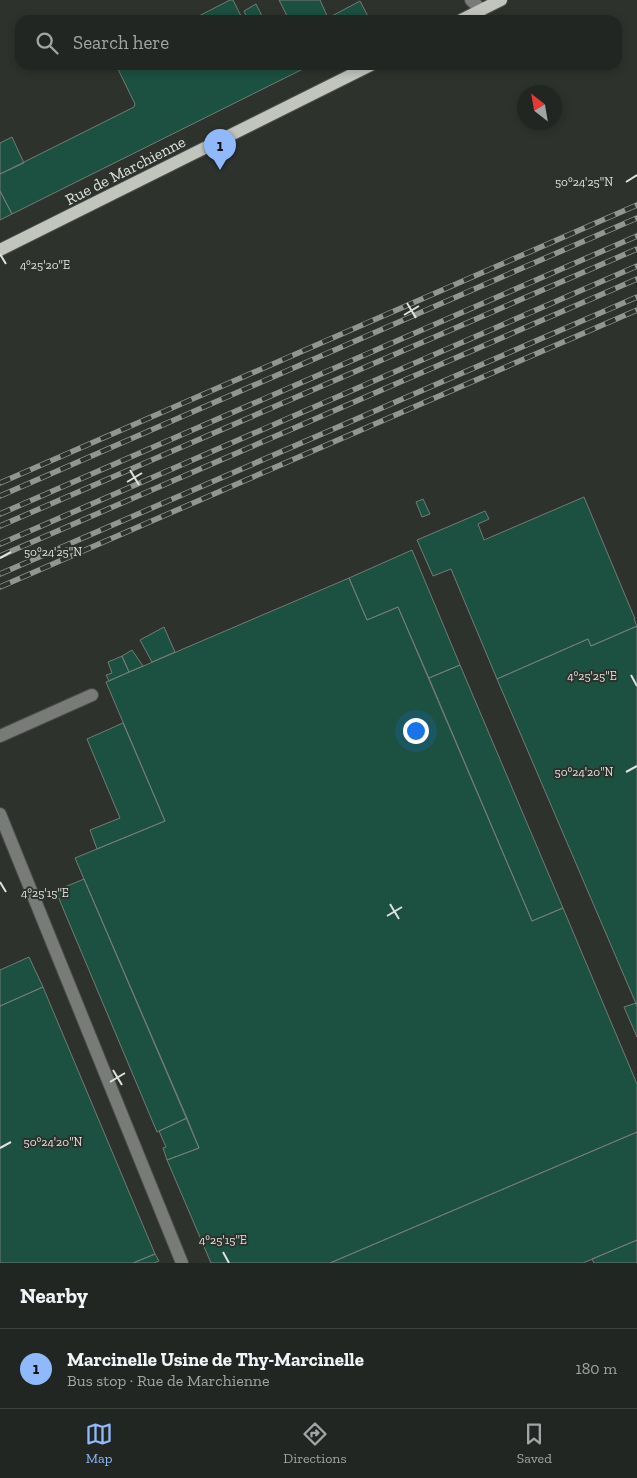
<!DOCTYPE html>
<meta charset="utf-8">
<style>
body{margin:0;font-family:"Zilla Slab",serif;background:#2a2e2a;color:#f1f3f6}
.compass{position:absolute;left:517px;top:85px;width:45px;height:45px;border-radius:50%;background:#222622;box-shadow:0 2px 8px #0003;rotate:329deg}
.you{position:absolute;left:415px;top:730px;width:18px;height:18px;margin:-12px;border:4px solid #fff;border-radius:50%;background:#1a73e8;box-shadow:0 0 0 8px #1a73e833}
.badge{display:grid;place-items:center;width:32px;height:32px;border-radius:50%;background:#8fb8fd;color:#111;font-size:16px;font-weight:700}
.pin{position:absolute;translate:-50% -41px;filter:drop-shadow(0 1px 2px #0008)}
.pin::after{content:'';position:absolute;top:26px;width:18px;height:15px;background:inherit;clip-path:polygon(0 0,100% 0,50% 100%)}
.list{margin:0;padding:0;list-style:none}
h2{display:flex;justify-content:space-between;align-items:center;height:65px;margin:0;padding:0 20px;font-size:21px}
h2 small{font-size:16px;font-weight:400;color:#a2a5a5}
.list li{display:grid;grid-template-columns:32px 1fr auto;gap:15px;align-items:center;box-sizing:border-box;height:80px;padding:0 20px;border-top:1px solid #3f4340}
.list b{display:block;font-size:19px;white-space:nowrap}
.list p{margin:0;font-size:16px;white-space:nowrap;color:#a2a5a5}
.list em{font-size:16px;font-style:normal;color:#a2a5a5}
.icon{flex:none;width:28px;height:28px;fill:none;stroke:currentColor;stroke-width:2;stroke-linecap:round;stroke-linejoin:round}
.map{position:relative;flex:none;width:637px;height:1263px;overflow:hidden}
.search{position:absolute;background:#222622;box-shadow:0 2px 8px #0003;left:15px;right:15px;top:15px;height:55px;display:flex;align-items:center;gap:12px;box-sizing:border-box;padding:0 18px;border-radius:15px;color:#a2a5a5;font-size:19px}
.sheet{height:145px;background:#222622}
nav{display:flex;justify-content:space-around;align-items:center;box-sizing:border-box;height:70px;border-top:1px solid #3f4340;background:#222622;font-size:14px;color:#a2a5a5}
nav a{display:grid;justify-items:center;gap:2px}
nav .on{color:#8fb8fd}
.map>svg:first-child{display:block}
.building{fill:#1c5040;stroke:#737b77}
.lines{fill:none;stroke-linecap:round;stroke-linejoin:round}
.minor-casing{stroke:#494e49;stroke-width:14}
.major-casing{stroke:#494e49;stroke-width:14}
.minor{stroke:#797b78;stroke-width:12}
.major{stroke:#c2c5be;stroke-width:12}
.rail-casing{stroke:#929692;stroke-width:5.5}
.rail{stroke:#2d322d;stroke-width:4;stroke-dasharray:11;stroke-linecap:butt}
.ticks{fill:none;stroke:#dee1de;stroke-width:2}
.labels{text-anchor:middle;stroke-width:4;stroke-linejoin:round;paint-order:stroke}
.street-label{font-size:16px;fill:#dee1de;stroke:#2d322d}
.ticks-label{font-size:12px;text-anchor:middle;fill:#dee1de;stroke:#2d322d;stroke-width:4;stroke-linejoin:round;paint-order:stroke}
</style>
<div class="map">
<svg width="637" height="1263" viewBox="0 0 637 1263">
<rect width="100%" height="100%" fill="#2d322d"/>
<path class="building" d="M230 0H233L243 20H191Z
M279 0H320L328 18 360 1 370 20H289Z
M256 4 262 16 254 20H248L244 11Z
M116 65H311L12 214 0 191V174L134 107 135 104Z
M12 137 24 163 0 174V143Z
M0 191 12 214 0 220Z
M584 497 635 619H634L637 626 591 646 588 639 497 679 451 569 433 576 417 540 485 511 489 519 478 524 484 540Z
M423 499 430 514 422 517 416 502Z
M412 550 460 665 429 678 398 607 367 620 349 578Z
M349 578 367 620 398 607 532 921 563 908 637 1084V1132L330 1263H211L167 1160 199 1148 75 858 165 821 106 682Z
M637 626V1006L497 679 588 639 591 646Z
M164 627 175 652 152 662 140 640Z
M132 650 143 666 129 672 122 656Z
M122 656 129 672 109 681 106 675 112 673 108 662Z
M460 665 563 908 532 921 429 678Z
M123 723 165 821 97 849 90 830 120 818 87 739Z
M84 879 187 1118 157 1132 57 894 62 892 60 889Z
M29 957 43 987 0 1006V970Z
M43 987 155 1254 133 1263H0V1006Z
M636 1003 637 1006V1037L624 1007Z
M187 1118 199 1148 167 1160 163 1148 166 1147 159 1131Z
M637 1132V1240L583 1263H330Z
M637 1240V1263H594L592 1259Z
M155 1254 159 1261 154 1263H133Z"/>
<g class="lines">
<defs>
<path id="minor" d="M471 0 482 10
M0 736 92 695
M0 814 182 1263"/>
<path id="major" d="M461 20 501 0
M0 250 371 65"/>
</defs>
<use href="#minor" class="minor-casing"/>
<use href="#major" class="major-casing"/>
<use href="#minor" class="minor"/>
<use href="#major" class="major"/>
<defs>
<path id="rail" d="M0 483 637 205
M0 496 637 218
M0 514 637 236
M0 526 637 249
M0 544 637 266
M0 556 637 279
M0 574 637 297
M0 587 637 310"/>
</defs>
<use href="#rail" class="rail-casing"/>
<use href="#rail" class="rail"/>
</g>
<path class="ticks" d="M626 182 637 175M0 254 6 264M407 303 416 318M404 315 419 306M130 470 139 485M127 482 142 473M0 558 11 552M631 675 637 686M626 772 637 766M0 882 6 892M390 904 399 919M387 916 402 907M113 1070 122 1085M110 1082 125 1073M0 1148 11 1142M223 1252 229 1263"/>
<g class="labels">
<g class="street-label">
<text transform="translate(125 170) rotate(-27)" y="6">Rue de Marchienne</text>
</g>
</g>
<g class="ticks-label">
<text x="584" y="186">50°24'25"N</text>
<text x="45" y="269">4°25'20"E</text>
<text x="53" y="556">50°24'25"N</text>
<text x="592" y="680">4°25'25"E</text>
<text x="584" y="776">50°24'20"N</text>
<text x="45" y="897">4°25'15"E</text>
<text x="53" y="1146">50°24'20"N</text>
<text x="223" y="1244">4°25'15"E</text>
</g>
</svg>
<svg class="compass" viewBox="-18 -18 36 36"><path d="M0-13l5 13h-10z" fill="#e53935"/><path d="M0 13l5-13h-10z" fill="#a2a5a5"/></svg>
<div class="you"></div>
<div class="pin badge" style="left:220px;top:170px">1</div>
<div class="search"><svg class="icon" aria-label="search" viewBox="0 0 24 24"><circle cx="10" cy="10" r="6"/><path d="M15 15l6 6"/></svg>Search here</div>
</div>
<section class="sheet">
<h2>Nearby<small></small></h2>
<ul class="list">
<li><span class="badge">1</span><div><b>Marcinelle Usine de Thy-Marcinelle</b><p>Bus stop · Rue de Marchienne</p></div><em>180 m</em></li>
</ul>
</section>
<nav>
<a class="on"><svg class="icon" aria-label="map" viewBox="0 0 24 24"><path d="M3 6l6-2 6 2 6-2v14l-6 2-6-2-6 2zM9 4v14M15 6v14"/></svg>Map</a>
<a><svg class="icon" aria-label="directions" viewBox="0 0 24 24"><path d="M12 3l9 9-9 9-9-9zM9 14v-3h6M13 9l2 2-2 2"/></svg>Directions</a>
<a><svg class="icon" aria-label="saved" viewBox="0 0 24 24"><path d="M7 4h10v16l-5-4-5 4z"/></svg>Saved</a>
</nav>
